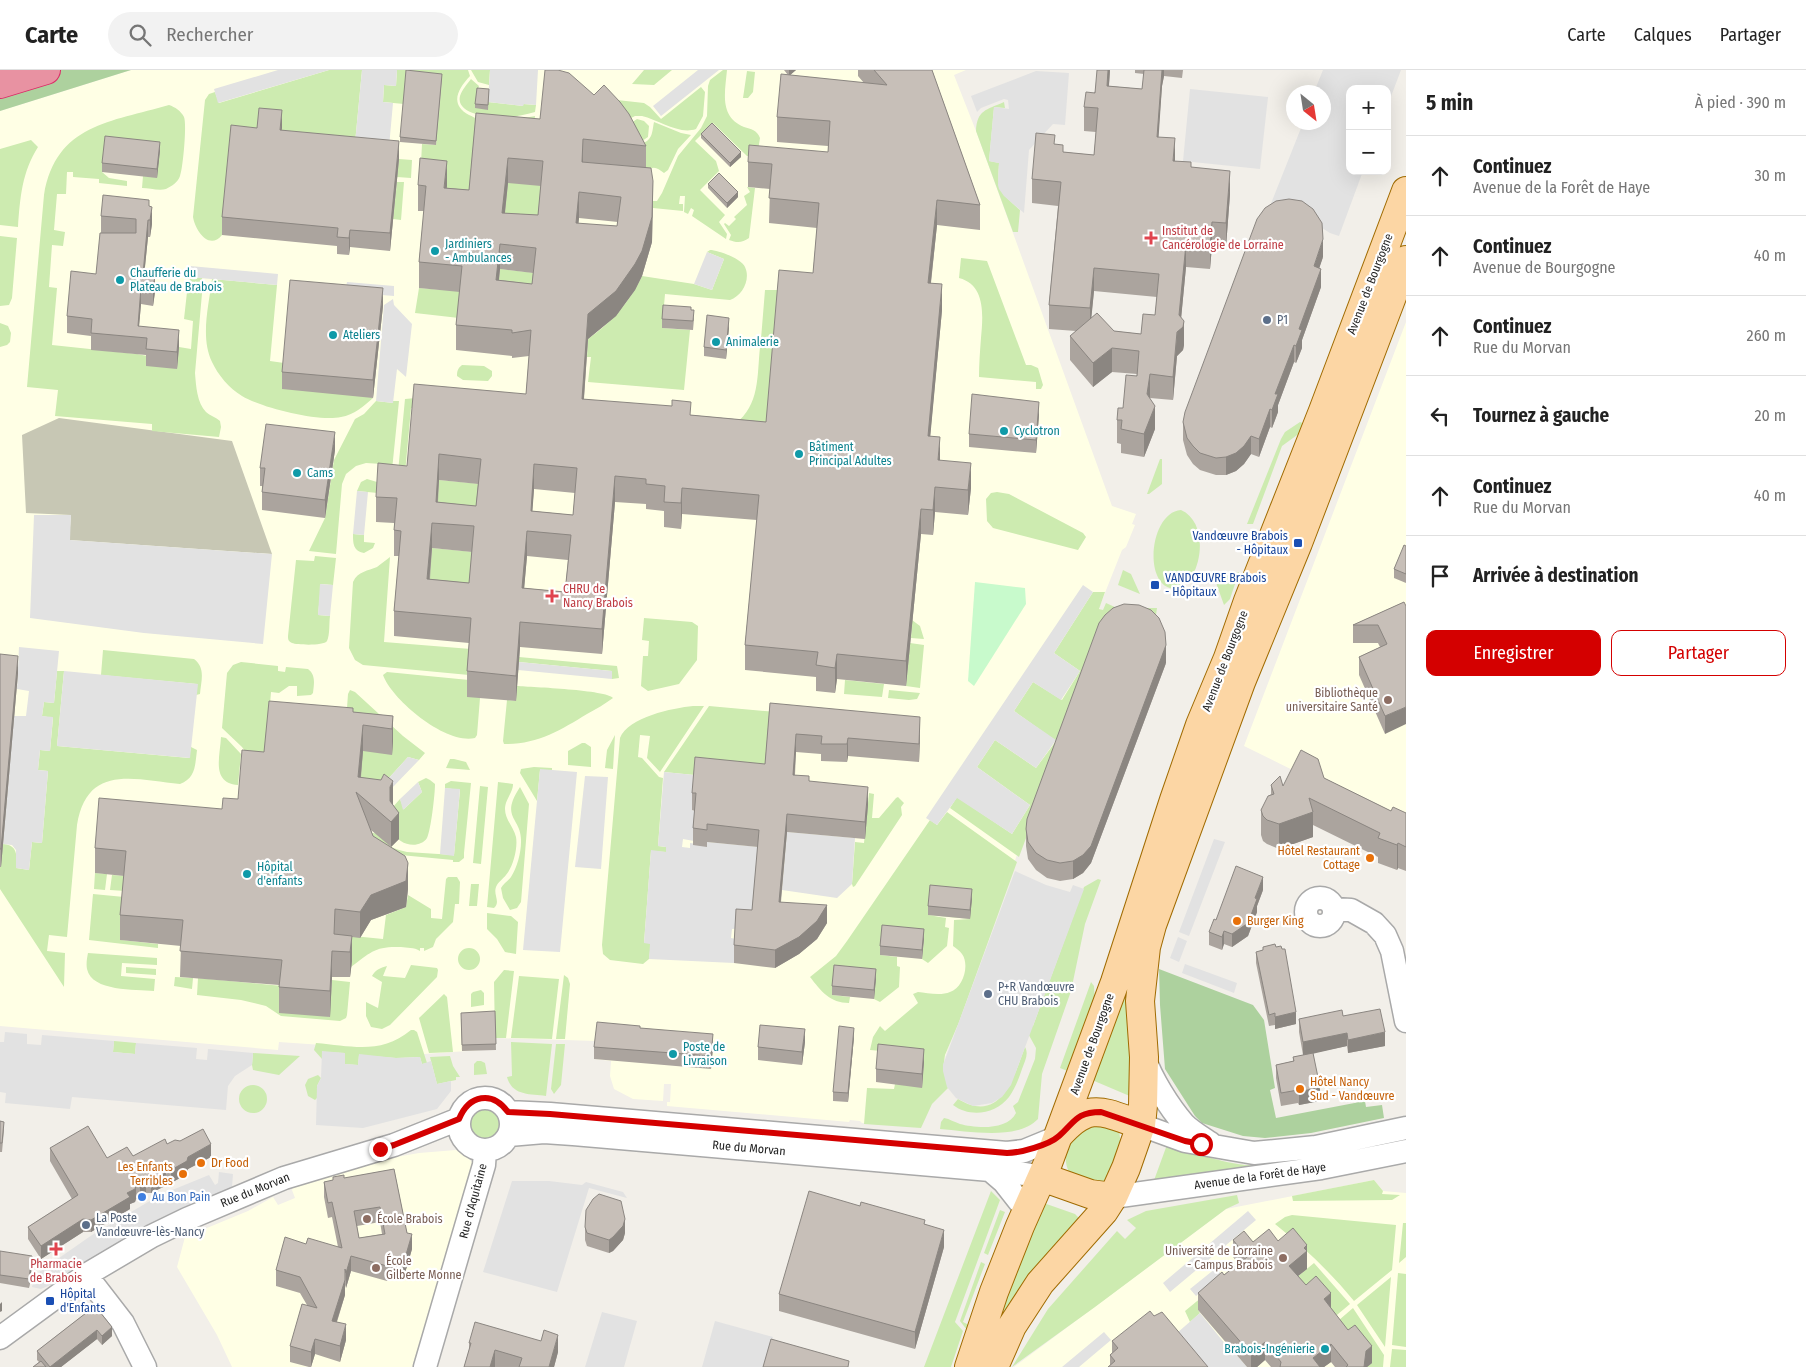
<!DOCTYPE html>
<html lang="fr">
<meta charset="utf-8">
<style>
body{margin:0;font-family:"Fira Sans Condensed",sans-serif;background:#f2f2f2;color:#222}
.controls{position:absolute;right:15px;top:15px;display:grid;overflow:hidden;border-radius:10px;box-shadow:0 5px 20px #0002}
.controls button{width:45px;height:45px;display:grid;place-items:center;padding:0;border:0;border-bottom:1px solid #e0e0e0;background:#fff;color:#222;font:25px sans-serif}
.compass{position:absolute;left:1286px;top:15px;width:45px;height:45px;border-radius:50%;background:#fff;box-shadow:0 5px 20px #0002;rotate:150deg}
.stop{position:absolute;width:15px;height:15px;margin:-11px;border:4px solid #d40000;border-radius:50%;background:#fff}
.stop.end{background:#d40000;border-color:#fff;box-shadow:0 1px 5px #0008}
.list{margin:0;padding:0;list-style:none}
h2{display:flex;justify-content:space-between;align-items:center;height:65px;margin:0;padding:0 20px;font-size:21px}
h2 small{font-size:16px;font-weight:400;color:#767676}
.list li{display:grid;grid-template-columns:32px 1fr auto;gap:15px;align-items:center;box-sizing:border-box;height:80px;padding:0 20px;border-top:1px solid #e0e0e0}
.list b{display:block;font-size:19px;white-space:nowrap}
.list p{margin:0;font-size:16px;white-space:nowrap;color:#767676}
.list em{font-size:16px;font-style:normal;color:#767676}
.actions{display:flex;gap:10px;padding:15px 20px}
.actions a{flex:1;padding:11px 0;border:1px solid #d40000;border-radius:10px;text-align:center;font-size:18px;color:#d40000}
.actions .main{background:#d40000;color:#fff}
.icon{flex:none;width:28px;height:28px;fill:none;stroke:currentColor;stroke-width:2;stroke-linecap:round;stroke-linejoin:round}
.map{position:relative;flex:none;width:1406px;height:1297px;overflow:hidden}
header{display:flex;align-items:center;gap:30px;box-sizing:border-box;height:70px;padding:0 25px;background:#fff;border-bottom:1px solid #e0e0e0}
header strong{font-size:24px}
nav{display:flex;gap:28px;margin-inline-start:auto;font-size:18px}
.search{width:350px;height:45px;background:#f2f2f2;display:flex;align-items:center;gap:12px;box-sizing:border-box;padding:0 18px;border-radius:28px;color:#767676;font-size:19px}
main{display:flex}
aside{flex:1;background:#fff}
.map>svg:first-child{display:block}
.education{fill:#ffffe5}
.construction{fill:#c7c7b4}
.grass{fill:#cdebb0}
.forest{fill:#add19e}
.park{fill:#c8facc}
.parking{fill:#e2e2e2}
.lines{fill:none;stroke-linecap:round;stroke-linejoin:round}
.minor-casing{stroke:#a9a9a9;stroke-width:25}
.major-casing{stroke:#a06b00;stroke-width:30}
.highway-casing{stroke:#dc2a67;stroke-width:30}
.minor{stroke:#fff;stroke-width:22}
.major{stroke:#fcd6a4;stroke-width:28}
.highway{stroke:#e892a2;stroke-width:28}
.wall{fill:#aba49e;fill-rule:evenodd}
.shaded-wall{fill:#8b8681}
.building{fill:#c7bfb8;stroke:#8b8681;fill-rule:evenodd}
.route{stroke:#d40000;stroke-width:6}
.health-dot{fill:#e0444e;stroke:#fff;stroke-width:2}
.culture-dot{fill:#0f9aa8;stroke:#fff;stroke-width:2}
.service-dot{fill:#5c6f8a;stroke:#fff;stroke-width:2}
.transit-dot{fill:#1a4fb4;stroke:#fff;stroke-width:2}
.education-dot{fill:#8d6e63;stroke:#fff;stroke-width:2}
.food-dot{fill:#e8710a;stroke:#fff;stroke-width:2}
.shop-dot{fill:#3f7fe0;stroke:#fff;stroke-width:2}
.labels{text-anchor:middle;stroke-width:4.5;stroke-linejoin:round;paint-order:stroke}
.health-label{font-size:12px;fill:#be3a42;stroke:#fff;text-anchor:start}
.culture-label{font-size:12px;fill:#0d838f;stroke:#fff;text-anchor:start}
.street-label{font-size:12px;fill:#222;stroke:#fff}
.service-label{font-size:12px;fill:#4e5e75;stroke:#fff;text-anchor:start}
.transit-label{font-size:12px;fill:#164399;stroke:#fff;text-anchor:start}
.education-label{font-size:12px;fill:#785e54;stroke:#fff;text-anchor:end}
.food-label{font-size:12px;fill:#c56008;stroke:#fff;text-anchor:start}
.shop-label{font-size:12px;fill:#366cbe;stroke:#fff;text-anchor:start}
</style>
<header>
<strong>Carte</strong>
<div class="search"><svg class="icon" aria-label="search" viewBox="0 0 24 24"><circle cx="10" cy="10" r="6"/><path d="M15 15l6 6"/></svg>Rechercher</div>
<nav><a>Carte</a><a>Calques</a><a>Partager</a></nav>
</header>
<main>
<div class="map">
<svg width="1406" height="1297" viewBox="0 0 1406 1297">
<rect width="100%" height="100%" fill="#f2efe9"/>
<path class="education" d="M131 0H966L954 5 976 61 1112 436 1136 444 1132 454 1135 455 1126 477 1122 480 1099 538 1101 540 1017 785 920 1057 862 1053 860 1051 850 1050 849 1052 667 1036V1032H670L671 1014H664L663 1031 633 1029 614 1019 610 1006 611 991 594 989 596 971 496 968V979L424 984 423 982 279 972 278 980 0 956V41Z
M1406 252V756L1244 676Z
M456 1080 464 1084 472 1092V1105L412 1297H232L217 1265 177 1197 185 1167 248 1141 273 1127 278 1135 295 1128 292 1120 293 1117 321 1107 385 1089 419 1083Z
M1374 1110 1383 1121 1406 1123V1297H1014L1226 1139Z"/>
<path class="construction" d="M59 348 232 371 272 484 69 470 71 445 26 443 22 365Z"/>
<path class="grass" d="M329 0H362L355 73H231L222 165C209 181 195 160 193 147L205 30 209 24 215 22 219 33Z
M397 0H468L470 6C458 19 449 34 469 45 472 46 476 49 480 50 493 52 522 49 535 46L533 74 476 68 459 248 415 243 419 218 444 220 420 113 422 74 436 75 442 9 404 34 383 32 384 15 396 16Z
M471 0H490L489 15 478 12Z
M644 0H672L654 15 632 14Z
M723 0H727C725 22 719 47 744 57 751 59 757 60 760 68L757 87 747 86 713 53 695 71 716 91 719 101 700 120 725 145 719 152 727 164 726 169 692 146 694 140 691 138 688 144 684 142 685 126H680L679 134H683V141L653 138 652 131H657L662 123 678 86 701 58 707 46 708 16 710 10Z
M747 1 755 2 753 22 748 28H743Z
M471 9 479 16 477 23 487 40 488 32 523 36V34L536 35 535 42C526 44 517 47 508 47 496 48 455 46 460 26 462 20 467 14 471 9Z
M701 17 705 22 703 46 696 59C679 65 659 50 642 46H635L629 49 617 30 644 33 650 37 661 49Z
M1004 32 1005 38 994 37 989 91 999 93C997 121 999 121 1020 140L1018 162H1013L976 61C977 40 986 40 1004 32Z
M169 35C175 37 181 41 184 47 187 54 183 98 180 106 178 112 172 116 166 119 159 121 149 118 142 118L143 106 157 107 159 80 105 75 102 102 109 108 127 111V116L99 113V109L73 107V102H67L66 124H57L54 160 65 162 63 176 52 175 49 217 57 218 52 275 137 284 147 286 177 299 179 277 191 279 193 251 184 249 188 213 191 207 202 208 203 212 195 303C196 316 197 333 206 342 210 346 216 347 220 351L221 357 219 367 152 361V354L55 346 58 320 27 317 44 125C56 54 111 52 169 35Z
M637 49 644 51 649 56 648 67 642 71 631 53Z
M654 52 681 63 691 65 678 79 668 100 664 103C657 98 653 94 646 103L640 74C653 71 652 62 654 52Z
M31 70 38 77C22 102 20 128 18 157L0 155V79Z
M399 89 412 90 411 108 397 107Z
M544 111 538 175 502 169 508 113Z
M397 112H404L401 150 393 149Z
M747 117 755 118 749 168C742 173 737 173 729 170L731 165 724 154 725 153 729 156 736 149 734 147 747 135 744 126 750 122Z
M0 166 17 168 12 228 9 235 0 236Z
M710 180C718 180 742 189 745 197 751 210 742 226 730 230L665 224 662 258 690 260 684 320 588 312 591 287H587L588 269C612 252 629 233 642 206L694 214 712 220 724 189 707 182Z
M961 188 987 191 1026 295H1031L1038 298 1043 315 1041 319H1036V312L979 307C979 294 980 281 981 268 983 246 986 215 959 208Z
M500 199 536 203 532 239 496 235Z
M212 209 277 215 270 291 284 293 373 328C364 336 354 345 341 347 318 352 262 338 242 326 229 318 218 305 212 292 200 267 209 235 212 209Z
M765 220H780L775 270 761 269Z
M0 253 8 256 11 263 10 272 7 275 0 277Z
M760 277 775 279 766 377 735 354C760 335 757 306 760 277Z
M462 295 484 296 492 301V306L488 311 463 310 457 306C457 301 458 298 462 295Z
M416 328 462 343 411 338 405 403 398 402 405 329Z
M376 331 393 333V331H399L392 400 382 394 366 393 356 396 346 404 342 414 336 484 309 481 325 448 334 390 355 349 364 344Z
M1300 352 1305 354 1304 360 1282 376 1253 454H1247L1281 369 1285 362Z
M1160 389H1162V414L1149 424H1147Z
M367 409 377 412 378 423 357 421 361 412Z
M439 410 481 414 476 462 436 458Z
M997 422 1009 424 1083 463 1086 467 1078 480 993 458 987 451 986 429 991 423Z
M1181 440C1215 455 1198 526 1170 518 1143 510 1151 442 1181 440Z
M353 464 364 465V472L375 473 373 478 364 483C353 481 353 473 353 464Z
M432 478 474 482 469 538 427 534Z
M315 486 336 488 333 515 321 514 318 545 330 546C329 553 330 565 327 571 324 576 297 575 292 573 288 571 288 569 288 566L296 490 314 491Z
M390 487 384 572 471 579 469 605 363 595 355 590 349 578 353 512C358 501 368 501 377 497 381 494 386 490 390 487Z
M1123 500 1131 504 1140 524 1118 515Z
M1239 502 1230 529 1224 535 1215 510Z
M1093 522H1105L1099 539 1103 540 1106 533 1117 538H1157L1156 545 1099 571 1019 787 950 738 957 727 1012 764 1030 735 977 697 995 670 1036 698 1056 671 1014 641 1033 612 1062 630 1080 601 1054 583Z
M644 548 692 552 698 556 697 590 679 614 648 621 641 616 643 586H648L649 571 642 570Z
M912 550 920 556 924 569 911 568Z
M910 573 924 575 920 618 906 616Z
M103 580 194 589C206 598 201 611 200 624L196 625 197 614 101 605Z
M519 587 617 596 619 608 612 609V601L519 592Z
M241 592 278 596V601L285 602 286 597 308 599C316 605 314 614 313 623L311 625 297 626V616H289L279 623 271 622 264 707 242 677 222 658 227 603 233 595Z
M57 601H64L57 676 189 688 191 677 197 680C195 695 196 708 180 714 133 709 87 694 77 755L67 867 49 865 47 881 65 883 64 917 0 819V797L3 774C18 775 17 786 16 798L29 800 32 772 42 773 48 701 38 700 40 680 50 681 53 648 42 646 44 632 54 633Z
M387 602 469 610 480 628 477 665 475 668C446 675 392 630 383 605Z
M845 610 884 614 882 627 844 624Z
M517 616C532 617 607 620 613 628 605 634 596 639 587 644 561 660 536 675 504 674L503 671 507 630 516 631Z
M350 620 355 622 403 666 425 683 419 690 408 687 388 709 358 733 347 638 348 624Z
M889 620 920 623 917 629 909 630 888 628Z
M693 636H704L660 702 647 688 650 666 640 665 638 687 642 688 659 707 663 708 658 776 666 777V782L651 781 644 873H651L649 889 643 894 610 890 603 884 602 875 620 668C628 647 673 638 693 636Z
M709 636 855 649 797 655 765 712 664 702Z
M615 665 613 699 605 698 607 680Z
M221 667 226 668 241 684 238 715C211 713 220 687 221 667Z
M582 673H585L591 677V697L568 695V681Z
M450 689H454L466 692 470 700 446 698Z
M534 697 552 698V700H540L537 731 520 703 521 699Z
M426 708 430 710 435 714C435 724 431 760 427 768 419 780 397 775 393 761 392 754 393 745 392 738L400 729 404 739 422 722 418 712Z
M451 711 471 713 464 783V788L459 792H453V790L369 782 366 762 380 764 391 777 399 780 407 782 454 785 460 720 445 718V714Z
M498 712 513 714C513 723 505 729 505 739 505 750 514 757 516 767 518 778 513 797 506 805 503 809 498 812 496 817 493 825 501 832 494 838L487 837Z
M480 716 488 717 481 794 473 793Z
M520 717 529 734 521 832 517 838 510 840 503 828 501 818C503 814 508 811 511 807 517 798 521 783 521 772 522 747 499 749 520 717Z
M869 723 874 724 872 748H879L896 728 898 727 904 733 901 737 902 745 855 816 853 817 852 814 855 772 864 773Z
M947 742 1017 792 959 952 945 985 943 998 948 1018 932 1034 921 1058 864 1054 867 1018 894 1019 895 1014 922 1017 924 992 915 984 870 980 873 967 880 956 885 961 918 933 913 924 918 922C927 923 941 926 950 922 963 918 970 895 962 884 960 881 956 878 953 876L954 850 970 849 928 845 946 848 945 857 949 858 947 876 928 893 922 889 924 868 880 885 897 887V896L900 897 899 917 880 932 874 929 875 908 832 925 850 927 849 933C830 933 821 921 810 907L836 886 847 871 930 750 937 755Z
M95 803 107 804 105 820 94 819Z
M112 805 126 806 125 821 110 820Z
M448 807H457L460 812 459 834H455L453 852 436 869 433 877 424 881V878H420V881C414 877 407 878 401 877 375 876 371 882 351 897V891L343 865 383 869 386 845 406 837 408 825 431 839V848L442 849 446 809Z
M1098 809 1101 810 1085 854 1071 921 1042 1004 1038 1049C1017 1071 968 1061 940 1059L941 1052 944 1048C950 1049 954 1052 960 1054 975 1058 1007 1061 1016 1043L1013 1036 1018 1032 1035 989 1036 978 1025 958 1033 956 1084 817Z
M471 814H479L477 836H469Z
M93 824 124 827 121 870 158 874V878L89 870Z
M487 843 511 846 518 852 516 884 505 882 497 869 487 859Z
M458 889a11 11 0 1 1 22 0a11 11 0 1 1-22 0Z
M88 883 157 888V895L122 893 121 906 155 909 154 921C135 919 92 922 87 899 86 894 87 888 88 883Z
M411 895 437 898 438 900 437 907 390 955 382 959 371 957 366 946V932L378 938 382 912 372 906C375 900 380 898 387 896L383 906 405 908Z
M126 897 156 899V905L126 903Z
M504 900 514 901 506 968H495L494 912Z
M564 905 568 908 570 914 565 969H556Z
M519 906 559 909 552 969 511 968Z
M175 907 193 908 192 919 174 916Z
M198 908 282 916 329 947 332 910 350 912 347 945 346 948 340 951 281 946 266 936 241 930 197 925Z
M1091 912 1094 916 1095 933 1070 1002 1060 998Z
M1127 914 1131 915 1132 1027 1092 1010Z
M481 920 484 923V935L471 937V924L473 922Z
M444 924 447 927 453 982 429 983 419 948Z
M411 960H414L417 962 427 993 422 994 420 987 396 988 359 985 358 995 344 994 345 983 322 982V989L314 980 316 973C352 976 381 985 411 960Z
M114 971 136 973 135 984 113 982Z
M511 972 552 974 546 1026C530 1024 512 1026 507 1007L512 1006Z
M556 974H565L561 1015 554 1024 551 1019Z
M1025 977C1029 984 1025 991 1022 999 1019 1008 1015 1019 1009 1027 996 1044 970 1048 953 1035L958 1029C1001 1055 1014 1007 1025 977Z
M253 983 300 986 279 1005 253 1000 252 995Z
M450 986 453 996 460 1007H456V1010L437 1014 430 987Z
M477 991H481L485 993 487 1004 474 1005V994Z
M318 1005 321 1008 317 1016V1028L315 1030 308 1026 305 1015 308 1009Z
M239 1029a14 14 0 1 1 28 0a14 14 0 1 1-28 0Z
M470 1054a15 15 0 1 1 30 0a15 15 0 1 1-30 0Z
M1093 1050 1119 1061 1121 1074 1108 1110 1099 1114 1070 1104C1062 1090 1067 1078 1071 1064Z
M1168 1072C1200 1085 1223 1094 1258 1096L1153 1113Z
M1374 1110 1383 1121 1382 1124 1400 1125 1392 1130 1293 1131 1292 1126Z
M991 1121 1000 1130 955 1252 963 1261 951 1297H924Z
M1237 1125 1239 1133 1226 1139 1095 1237 1012 1297 1048 1239 1117 1161 1125 1169 1136 1158 1127 1150 1146 1141Z
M1038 1131 1075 1144 1081 1150 986 1293 1004 1227Z
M1000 1140 1005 1142 988 1185 984 1183Z
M1292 1145 1396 1155 1392 1200 1354 1231C1330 1202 1304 1177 1275 1154L1285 1147Z
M1403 1153H1406V1187L1399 1193Z
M981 1192 985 1194 963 1252 969 1255 967 1260 960 1251Z
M1314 1193 1350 1234 1283 1290 1286 1216Z
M1398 1203 1406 1204V1277L1392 1275Z
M1391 1207 1385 1277 1357 1235Z
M1202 1227 1198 1240 1200 1243 1190 1252 1185 1241Z
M1353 1238 1384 1285 1383 1297H1367L1317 1269Z
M1392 1279 1406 1280V1297H1390Z"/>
<path class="forest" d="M0 0H131L0 41Z
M1159 899 1253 935 1264 950 1275 1018 1270 1020 1276 1048 1365 1031 1366 1037 1382 1035 1384 1048 1311 1063 1265 1068 1243 1066 1202 1053 1195 1046 1165 999 1160 935Z"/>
<path class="park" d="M975 512 1025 518 1026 534 974 616 968 611Z"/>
<path class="parking" d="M278 0H329L218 33 214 19Z
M362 0H397L396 16 384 15 383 32 393 33 389 77 355 73Z
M490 0H538L536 35 524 34 523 36 488 32Z
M698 0H719L661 46 653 36Z
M1323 0H1401L1387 37V19H1350V101H1363L1339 166 1330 163 1306 148 1270 136 1303 53 1324 52V22H1314Z
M1036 1 1069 3 1065 55 1053 54 1029 80 1024 143 1004 126 999 119 998 115 999 93 989 91 994 37 1009 39 1008 30 1004 29 981 38 977 42 971 26Z
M1190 19 1268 27 1260 99 1183 91Z
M707 182 724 189 712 220 694 214Z
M190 196 278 204 277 215 189 207Z
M347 212 394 216V226L345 222Z
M393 229 394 235 412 254 406 307 397 299 393 333 376 331 384 235Z
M357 421 368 422 364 465 353 464Z
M34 445H71L70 470 272 484 263 574 144 563 30 548Z
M320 514 333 515 330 546 318 545Z
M1083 515 1093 522 1054 583 1080 601 1061 630 1033 612 1014 641 1056 670 1036 698 995 670 977 697 1030 735 1012 764 957 728 937 755 926 748Z
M19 577 59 581 54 633 44 632 42 646 53 647 50 681 40 680 38 700 48 701 42 773 32 772 29 800 16 798V780L12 775 3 774 14 646H26L29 621 17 619Z
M519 592 612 601V609L518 600Z
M64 601 198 614 190 688 57 676Z
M408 687 419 690 391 719 388 709Z
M540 699 577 702 560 882 523 880Z
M664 702 695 705 692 740 696 741 694 771 683 769 682 777 690 778V773L703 775 707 772 759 777 752 857 732 859 731 868 736 869 734 893 649 889 650 874 644 873 651 780 666 782V777L658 776Z
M585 706 608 707 601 799 575 797Z
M418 712 422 722 403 740 400 729Z
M445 718 460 719 454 786 440 784Z
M787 762 855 768 852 814 837 828 782 820Z
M1214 769 1225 772 1189 866 1179 862Z
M1015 801 1046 815 1070 822 1073 815 1084 819 1011 1015 1002 1027 992 1033 973 1036 956 1028 947 1017 943 1001V995Z
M1178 867 1187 871 1179 892 1170 888Z
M1185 894 1237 913 1234 923 1182 903Z
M5 962 27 964V974L41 975 42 965 114 971 113 982 135 984 136 973 197 978 196 989 207 990 208 979 253 983 252 995 235 1006 228 1016 226 1040 72 1027 70 1039 5 1033 6 1023 0 1022V972H4Z
M322 981 345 983V994L358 995 359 984 396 988 420 987 422 994 431 991 437 1014 451 1011V1021L437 1039 363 1058 316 1055 317 1016 321 1008Z
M219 1102 233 1104 232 1117 153 1153 93 1188 55 1213 41 1219 32 1217 35 1205 43 1208 39 1202 92 1165 160 1125 209 1105 215 1115 218 1113Z
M512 1111H549L582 1115 586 1112 623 1122 627 1128 589 1118 557 1222 483 1202Z
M1248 1141 1256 1150 1170 1222 1163 1213Z
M1216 1198 1222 1205 1196 1226 1190 1219Z
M602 1242 637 1251 624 1297H585Z
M1200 1243 1226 1275H1228L1247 1297H1193L1177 1263Z
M715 1251 773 1267 764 1297H702Z
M1104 1262 1111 1270 1079 1297H1062Z"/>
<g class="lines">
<defs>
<path id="minor" d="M1306 842a14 14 0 1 1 28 0a14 14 0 1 1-28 0Z
M1334 839 1351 840 1374 853 1385 865 1392 881 1406 951
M1144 987C1151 1008 1169 1037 1184 1054 1191 1061 1201 1067 1210 1073
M459 1054a26 26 0 1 1 52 0a26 26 0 1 1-52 0Z
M508 1042 550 1044 1007 1083 1024 1081 1058 1067
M1141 1055 1185 1071 1254 1083 1316 1077 1406 1058
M509 1065 544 1062 573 1064 1013 1102 1042 1107
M990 1100 1004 1112 1026 1140
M1113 1127 1321 1098 1406 1081
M86 1205 123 1253 145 1297
M0 1268 86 1205 152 1166 187 1149 284 1108 394 1075 459 1049
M425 1297 474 1129 484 1095 485 1081"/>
<path id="major" d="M1058 1066C1089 1031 1101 1041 1141 1055
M1042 1107 1090 1124 1113 1127
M969 1297 994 1222 1020 1156 1048 1093 1115 912 1174 730 1200 655 1228 588 1248 531 1323 341 1406 121
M994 1297 1012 1256 1040 1213 1104 1141 1113 1127 1126 1098 1141 1055 1143 1035 1144 987 1140 931 1146 877 1152 855 1241 612 1298 473 1406 190"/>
<path id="highway" d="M0 14 46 0"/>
</defs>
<use href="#minor" class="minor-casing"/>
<use href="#major" class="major-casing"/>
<use href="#highway" class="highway-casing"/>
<use href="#minor" class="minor"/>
<use href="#major" class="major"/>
<use href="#highway" class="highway"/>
</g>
<path class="wall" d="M784 0H796L790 5 864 13 858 6V0H932L980 135V160L937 155 931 213 942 240 930 366 940 390 971 418 968 445 935 442 933 465 921 464 906 616 837 609 835 623 816 621V607L745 600V575L757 450 682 444 681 459 664 457V441L646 439V434L615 432 602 584 520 577 516 631 467 627V601L469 573 394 566V541L399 486H394V453L376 452V427L407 396 526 324 529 286 512 288V286L456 280V255L460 222 419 218V192L424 141H418V115L469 120 476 43 646 76V97L653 136 652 172 642 206 635 220 616 246 588 269 584 329 691 345 766 352 813 203 817 158 769 153 770 119 748 117V92L828 82V76L777 72V47L788 5ZM508 113 541 116 538 145 505 143ZM579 148 618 152 617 156 578 154ZM500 199 533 203 532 214 499 210ZM439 410 478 414 476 436 438 432ZM534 419 575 423 573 445 532 441ZM432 478 472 482 469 513 430 509ZM527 486 568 490 565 522 524 518Z
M1110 0 1109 16 1142 19 1144 4 1135 3V0H1183L1182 8 1164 6 1162 16 1158 67 1175 91 1191 97 1230 124 1226 177 1212 176 1210 199 1186 197 1181 248 1184 275 1183 280 1177 286 1173 330 1150 328 1155 359 1144 387 1121 383V374L1117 373V350L1123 338 1137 304 1112 302 1093 317 1070 290V266L1076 261 1049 259V235L1058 136 1032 133V109L1055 74 1063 82 1094 85 1096 62 1084 61V37ZM1094 221 1157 227 1155 245 1141 264 1114 261 1091 248Z
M442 8 436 75 400 72V67Z
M489 19 488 40 475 38V34Z
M282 60 399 89 390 181 350 177 349 185 337 184V176L222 165V147Z
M701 64 741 87 730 97 701 68Z
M160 80 157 108 102 102V93Z
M708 114 738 127 727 138 708 118Z
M149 136 152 154 150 167H148L144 205H155V222L153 236 141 234 139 256 179 277 177 299 146 296V285L91 280V266L67 263V246L96 204 106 163H101V146Z
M1323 187 1319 198 1321 217 1302 270V278L1296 293 1294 292 1278 335V342L1272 358 1270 357 1259 387 1251 384 1244 394 1236 401 1226 405H1216L1200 400 1193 394 1187 385 1183 370V352Z
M383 236 373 328 282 319V302Z
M691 240 694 249 693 260 662 258V249Z
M729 257 726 289 704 286V277Z
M1039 345 1036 383 969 377V364Z
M335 380 325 448 262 440V416H260V398Z
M1406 476V513L1394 508V499Z
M1404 532 1385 664 1359 605V587L1380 577 1378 573H1353V555Z
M0 584 18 603 1 797H0Z
M1166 593 1091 793 1083 803 1073 809 1060 811 1047 808 1036 800 1028 789 1026 776V759Z
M770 633 920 665 919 692 848 686 847 692 821 691V684L796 682 795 705 868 735 865 769 787 762 781 832 827 853 817 869 799 884 775 898 734 893V875L752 840 758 777 707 772V777L693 775V758L695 741 692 740V723L765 694Z
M353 642 393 646V671L392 685 363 681 361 707 393 735 399 769 391 777 371 760 373 766 408 819 406 837 371 850 360 868 352 867V891L350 907H332L330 947 279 943V915L180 907 181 876 120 870V845L124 806 95 803V778L222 739 238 729 264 682Z
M1324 708 1391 741 1406 743V801L1398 798 1397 800 1378 793V787L1313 755V767L1279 779 1267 774 1263 771 1261 765V740L1271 724V715L1283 716Z
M1263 820 1257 836V842L1248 866 1232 877 1224 874 1222 880 1209 875V862L1216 850Z
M972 828 970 849 928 845V836Z
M924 868 922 889 880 885V876Z
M1256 882 1296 954 1275 959V955L1269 956 1256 893Z
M876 908 874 929 832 925V916Z
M495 941 496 980 462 981 461 949Z
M1343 946 1385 976 1348 983 1347 976 1313 983 1320 1031 1299 1035 1298 1033 1281 1036 1276 1008V995L1293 991V987L1303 985 1299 962V949Z
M640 958 713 977 711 999 594 989V977Z
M854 967 848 1032 833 1031V1022Z
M805 972 802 995 758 990V977Z
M924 992 922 1018 876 1012V999Z
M0 1051 4 1060 2 1082H0Z
M167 1074 211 1087 188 1099 187 1104 171 1113 166 1112 165 1116 151 1123H146L140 1128 136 1129 135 1132 130 1134V1139L91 1162H83L41 1189 28 1169V1157L72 1129 50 1091V1078L107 1088 133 1086Z
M394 1099 407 1163 412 1179 403 1210 390 1206 387 1211 351 1201 346 1218 345 1215V1225L337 1252 346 1270 340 1292 315 1284 311 1297H309L290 1292V1276L307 1235 300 1223 276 1216V1200L306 1174 338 1177 332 1147 328 1148 324 1127V1112ZM380 1152 382 1164 359 1168 357 1156Z
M925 1154 944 1177 915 1279 779 1241V1224Z
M585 1157 625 1163 623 1170 613 1181 609 1183 587 1176 585 1170Z
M1233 1170 1253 1172 1278 1171 1307 1193V1199L1298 1206 1306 1215 1331 1238 1372 1293 1367 1297H1335L1331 1292 1324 1297H1271L1265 1290 1257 1297H1247L1198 1240V1223L1224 1205 1238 1193 1233 1187Z
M0 1181 32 1195 29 1218 0 1213Z
M95 1236 112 1266 102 1275 97 1269 61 1297H33L39 1292 37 1290V1281Z
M1154 1246 1208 1297 1110 1296V1285L1112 1283V1271Z
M469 1273 558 1282 554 1297H464L469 1280Z"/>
<path class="shaded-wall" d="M789 0H796L789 6Z
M1108 0H1110L1107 40V16Z
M1162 0H1164V6L1162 16 1157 91V67Z
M282 40V58L280 77V60Z
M1175 68V92L1173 91Z
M583 69V95L582 92Z
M399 71V89L390 181V163Z
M160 72V80L157 108V99Z
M741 82V87L730 97V93Z
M508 88V113L502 169V143Z
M447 91V116L444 143V118Z
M1230 101V124L1226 177V153Z
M653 111 652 172 642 206 635 220 616 246 588 269 582 354V329L588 244Z
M579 122V148L576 179V153Z
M738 122V127L727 138V133Z
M937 130V155L928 238V213Z
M152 137V154L150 167V150Z
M148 150V167L143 217V204Z
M1212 152V176L1210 199V176Z
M350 160V177L349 185V168Z
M1323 169V187L1314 214V196Z
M500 174V199L496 235V210Z
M1186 174V197L1180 260 1184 251V275L1183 280 1177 286 1173 330V307Z
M1094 198V221L1090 262V238Z
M1321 199V217L1302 270V278L1296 293V276L1299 259Z
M155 205V222L153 236V219Z
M942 214V240L928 391V366Z
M141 217V234L138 268V256Z
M383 218V236L373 328V310Z
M729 248V257L726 289V280Z
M179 260V277L177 299V282Z
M1294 275V292L1278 335V342L1272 358V340L1275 324Z
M1112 278V302L1093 317V293Z
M1150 304V328L1147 324Z
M1039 332V345L1036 383V370Z
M1155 336V359L1144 387V364Z
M1270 339V357L1259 387V369Z
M335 362V380L325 448V430Z
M1251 366V384L1244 394 1236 401 1226 405V387Z
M940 367V392L938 390Z
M439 384V410L436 453V432Z
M971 393V418L968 445V420Z
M534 394V419L531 462V441Z
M615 406V432L602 584V559Z
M935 417V442L933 465V440Z
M682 418V444L681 459V433Z
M921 439V464L906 616V591Z
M432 453V478L427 534V509Z
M527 461V486L522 543V518Z
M520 552V577L516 631V606Z
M1166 575V593L1091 793 1083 803 1073 809V791Z
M837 584V609L835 623V598Z
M18 586V603L1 797V779Z
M1406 637V654L1385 664V646Z
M393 646V671L392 685V659Z
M920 647V665L919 692V674Z
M363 655V681L359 725 358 707Z
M796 664V682L793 723V705Z
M848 668V686L847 692V674Z
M393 711V737L390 743V717Z
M868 717V735L865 769V752Z
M1313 742V767L1279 779V754Z
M399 743V769L391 777V752Z
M787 744V762L779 849V832Z
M1398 773V798L1397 800V775Z
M408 793V819L406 837 371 850 360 868V842L371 825Z
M1263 807V820L1257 836V842L1248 866 1232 877V864L1255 828Z
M972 819V828L970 849V840Z
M827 835V853L817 869 799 884 775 898V880Z
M924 859V868L922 889V880Z
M1224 861V874L1222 880V867Z
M352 866V891L350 907V882Z
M332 881V907L330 947V921Z
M876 899V908L874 929V920Z
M1296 942V954L1275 959V947Z
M854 958V967L848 1032V1023Z
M805 959V972L802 995V982Z
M1385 962V976L1348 983V970Z
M1347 963V976L1303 986V972Z
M713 964V977L711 999V986Z
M924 979V992L922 1018V1004Z
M1320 1017V1031L1299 1035V1022Z
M211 1074V1087L188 1099 187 1104 171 1113V1100L188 1087Z
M166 1099V1112L165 1116 151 1123V1110Z
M146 1110V1123L140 1128V1116Z
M136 1116V1129L135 1132 130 1134V1139L91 1162V1150Z
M83 1149V1162L41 1189V1176Z
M625 1149V1163L623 1170 613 1181 609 1183V1170Z
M944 1160V1177L915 1279V1262Z
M412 1164V1179L403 1210V1195Z
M1307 1175V1199L1289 1213V1196Z
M32 1186V1195L29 1218V1209Z
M351 1186V1201L346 1218V1203Z
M390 1191V1206L387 1211V1196Z
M345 1210V1225L332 1266V1251Z
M1331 1223V1241L1324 1229Z
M2 1232V1241L0 1242V1234Z
M346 1254V1270L340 1292V1276Z
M112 1257V1266L102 1275V1266Z
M97 1260V1269L61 1297H50Z
M558 1265V1282L554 1297H549Z
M315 1269V1284L311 1297V1282Z
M1265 1272V1290L1257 1297H1251V1284Z
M1331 1274V1292L1324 1297H1313V1288Z
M1372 1276V1293L1367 1297H1364L1366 1281Z
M495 1280V1297H490Z"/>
<path class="building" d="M406 0 442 4 436 71 400 67Z
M545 0H558L569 3 594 25 604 15 620 32 629 44 646 76 583 69 582 92 651 98 653 111 652 147 642 181 635 194 616 221 588 244 582 329 672 336V330L691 332 690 345 766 352 779 200 813 203 819 133 769 128 772 94 748 92 749 75 828 82 830 51 777 47 781 4 887 15 874 0H932L980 135 937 130 928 213 942 214 928 366 940 367 938 390 971 393 968 420 935 417 933 440 921 439 906 591 837 584 835 598 816 595 818 582 745 575 759 425 682 418 681 433 664 432 665 416 646 414V409L615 406 602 559 520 552 516 606 467 601 471 548 394 541 401 461 394 460 397 428 376 427 378 393 407 396 414 314 526 324 531 260 512 263V260L456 255 462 196 419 192 426 116 418 115 420 88 447 91 444 118 469 120 476 43 540 49ZM508 88 543 91 538 145 502 143ZM579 122 621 127 617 156 576 153ZM500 174 536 178 532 214 496 210ZM439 384 481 389 476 436 436 432ZM534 394 577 398 573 445 531 441ZM432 453 474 456 469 513 427 509ZM527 461 571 465 565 522 522 518Z
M1097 0H1108L1107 16 1142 19 1144 0H1162L1157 67 1175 68 1173 91 1191 92V97L1230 101 1226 153 1212 152 1210 176 1186 174 1179 245 1184 251 1183 257 1177 262 1173 307 1150 304 1147 324 1155 336 1144 364 1121 359 1122 350H1117L1118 338H1123L1126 305 1137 306 1139 281 1112 278 1093 293 1070 266 1097 243 1114 261 1141 264 1143 244 1155 245 1159 204 1094 198 1090 238 1049 235 1061 112 1032 109 1036 63 1055 65 1054 74 1063 75V82L1094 85 1098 38 1084 37 1086 22 1095 23Z
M477 18 489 19 488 35 475 34Z
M259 38 282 40 280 60 399 71 390 163 350 160 349 168 337 167 338 158 222 147 231 55 257 58Z
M712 53 741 82 730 93 701 64Z
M105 66 160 72 157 99 102 93Z
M719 103 738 122 727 133 708 114Z
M103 125 149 130V136L152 137 150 150H148L143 204 155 205 153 219 141 217 138 256 179 260 177 282 146 279 147 268 91 263 92 249 67 246 71 201 96 204 100 163H136V149L101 146Z
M1289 129 1302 131 1313 139 1322 153 1323 169 1314 196 1321 199 1299 259 1302 260 1296 276 1294 275 1275 324H1278L1272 340 1270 339 1259 369 1251 366 1244 376 1236 383 1226 387 1216 388 1200 383 1193 376 1187 368 1183 352 1185 342 1257 149 1265 138 1276 131Z
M290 210 383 218 373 310 282 302Z
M663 235 691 237V240H694L693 251 662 249Z
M707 245 729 248 726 280 704 277Z
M972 324 1039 332 1036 370 969 364Z
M266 354 335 362 325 430 262 422 265 398H260Z
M1404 475 1406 476V504L1394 499Z
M1404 532 1406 536V637L1385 646 1359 587 1387 574 1378 555H1353Z
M1124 534 1139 535 1151 540 1159 548 1165 562 1166 575 1091 776 1083 785 1073 791 1060 793 1047 790 1036 783 1028 772 1026 759 1027 749 1099 553 1105 545 1113 538Z
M0 584 18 586 1 779H0Z
M269 631 353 638V642L393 646 392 659 363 655 358 707 381 710 384 704 393 711 390 717V731L399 743 391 752 356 722 373 766 405 786 408 793 406 811 371 825 360 842 335 839 334 864 352 866 350 882 332 881 330 921 279 917 282 890 180 881 183 850 120 845 126 781 95 778 99 728 222 739 223 728 238 729 242 680 264 682Z
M770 633 920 647 919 674 848 668 847 674H821L822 666 796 664 793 705 809 706V711L868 717 865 752 787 744 779 832 827 835 817 851 799 867 775 880 734 875 736 839 752 840 759 760 707 754V760L693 758 696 723H692L695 687 765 694Z
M1301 680 1318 689 1324 708 1391 741 1393 737 1406 743V777L1398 773 1397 775 1378 768 1380 763 1309 728 1313 742 1279 754 1267 750 1263 746 1261 740 1268 726 1274 724 1271 715 1280 706 1283 716Z
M1236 796 1263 807 1255 828 1257 829 1248 853 1232 864 1224 861 1222 867 1209 862 1214 849 1216 850Z
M930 815 972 819 970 840 928 836Z
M882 855 924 859 922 880 880 876Z
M1275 874 1276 877 1281 876 1282 879H1285L1296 942 1275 947V943L1269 945 1256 882 1263 880V877Z
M834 895 876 899 874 920 832 916Z
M1380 939 1385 962 1348 970 1347 963 1303 972 1299 949 1342 940 1343 946Z
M495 941 496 974 462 975 461 943Z
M597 952 640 956V958L713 964 711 986 594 977Z
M760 955 805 959 802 982 758 977Z
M839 956 854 958 848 1023 833 1022Z
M878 974 924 979 922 1004 876 999Z
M1313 983 1320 1017 1299 1022 1298 1020 1281 1023 1276 995 1294 991 1293 987Z
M0 1051 4 1052 2 1073H0Z
M88 1056 107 1088 127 1077 133 1086 165 1069 167 1074 175 1070 180 1071 203 1059 211 1074 188 1087 187 1091 171 1100 166 1099 165 1103 151 1110H146L140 1116H136L135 1119 127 1123 130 1127 91 1150 83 1149 41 1176 28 1157 78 1125 50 1078Z
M394 1099 407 1163 412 1164 403 1195 390 1191 387 1196 351 1186 346 1203 345 1199V1210L332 1251 346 1254 340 1276 315 1269 311 1282 290 1276 302 1234 317 1238 300 1207 276 1200 285 1167 306 1174 308 1168 342 1178 332 1132 328 1133 324 1112 333 1110V1107L344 1105V1108ZM380 1137 385 1164 359 1168 354 1141Z
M809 1121 860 1136 861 1132 925 1150 924 1154 944 1160 915 1262 779 1224Z
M599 1124 621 1131 625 1149 623 1156 613 1167 609 1170 587 1163 585 1157 586 1140 593 1129Z
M1293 1158 1307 1175 1304 1178 1307 1181 1289 1196 1306 1215 1316 1206 1331 1223 1324 1229 1348 1260 1355 1255 1372 1276 1366 1281 1364 1297H1346L1348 1295 1331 1274 1313 1288 1320 1297H1280L1281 1292 1265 1272 1251 1284 1198 1223 1222 1202 1224 1205 1247 1187 1233 1170 1244 1161 1253 1172 1269 1159 1278 1171Z
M0 1181 32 1186 29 1209 0 1205Z
M95 1236 112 1257 102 1266 97 1260 50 1297 37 1281Z
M1150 1241 1154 1246 1162 1242 1208 1297H1108L1115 1291 1110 1285 1118 1278 1112 1271Z
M475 1252 541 1271 544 1260 558 1265 549 1297H519L522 1288 495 1280 490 1297H464L471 1273H469Z
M771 1269 849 1291 848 1297H763Z
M41 1291 46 1297H33Z"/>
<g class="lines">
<path class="route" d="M380 1079 394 1075 459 1049C469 1025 492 1020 508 1042L550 1044 1007 1083C1020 1083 1049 1075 1059 1066 1075 1052 1076 1042 1101 1042L1185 1071 1201 1074"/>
</g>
<g class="health-dot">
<path d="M1148.5 160.5h5v5h5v5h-5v5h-5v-5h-5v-5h5z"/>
<path d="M549.5 518.5h5v5h5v5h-5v5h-5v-5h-5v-5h5z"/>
<path d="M53.5 1171.5h5v5h5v5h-5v5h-5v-5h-5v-5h5z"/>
</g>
<g class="culture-dot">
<circle cx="435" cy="181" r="5"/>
<circle cx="120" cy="210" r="5"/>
<circle cx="333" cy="265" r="5"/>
<circle cx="716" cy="272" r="5"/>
<circle cx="1004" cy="361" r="5"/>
<circle cx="799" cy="384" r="5"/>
<circle cx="297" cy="403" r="5"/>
<circle cx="247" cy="804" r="5"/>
<circle cx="673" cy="984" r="5"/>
<circle cx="1325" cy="1279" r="5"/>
</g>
<g class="service-dot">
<circle cx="1267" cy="250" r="5"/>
<circle cx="988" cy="924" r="5"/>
<circle cx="86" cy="1155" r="5"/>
</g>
<g class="transit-dot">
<rect x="1293" y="468" width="10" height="10" rx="2.5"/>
<rect x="1150" y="510" width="10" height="10" rx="2.5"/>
<rect x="45" y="1226" width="10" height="10" rx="2.5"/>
</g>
<g class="education-dot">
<circle cx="1388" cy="630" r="5"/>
<circle cx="367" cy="1149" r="5"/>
<circle cx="1283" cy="1188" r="5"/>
<circle cx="376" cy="1198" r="5"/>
</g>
<g class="food-dot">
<circle cx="1370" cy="788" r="5"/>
<circle cx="1237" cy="851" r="5"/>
<circle cx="1300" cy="1019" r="5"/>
<circle cx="201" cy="1093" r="5"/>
<circle cx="183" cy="1104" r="5"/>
</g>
<circle class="shop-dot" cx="142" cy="1127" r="5"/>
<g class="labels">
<g class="health-label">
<text x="1162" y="165">Institut de<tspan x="1162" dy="14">Cancérologie de Lorraine</tspan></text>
<text x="563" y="523">CHRU de<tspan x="563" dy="14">Nancy Brabois</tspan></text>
<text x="56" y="1198" text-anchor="middle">Pharmacie<tspan x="56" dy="14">de Brabois</tspan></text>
</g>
<g class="culture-label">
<text x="445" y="178">Jardiniers<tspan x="445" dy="14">- Ambulances</tspan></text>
<text x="130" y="207">Chaufferie du<tspan x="130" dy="14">Plateau de Brabois</tspan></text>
<text x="343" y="269">Ateliers</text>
<text x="726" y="276">Animalerie</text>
<text x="1014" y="365">Cyclotron</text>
<text x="809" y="381">Bâtiment<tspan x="809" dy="14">Principal Adultes</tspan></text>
<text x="307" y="407">Cams</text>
<text x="257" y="801">Hôpital<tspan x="257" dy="14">d'enfants</tspan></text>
<text x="683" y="981">Poste de<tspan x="683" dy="14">Livraison</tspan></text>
<text x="1315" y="1283" text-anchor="end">Brabois-Ingénierie</text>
</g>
<g class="street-label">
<text transform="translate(1370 214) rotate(-69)" y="4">Avenue de Bourgogne</text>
<text transform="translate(1225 591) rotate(-69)" y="4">Avenue de Bourgogne</text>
<text transform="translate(1092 974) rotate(-70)" y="4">Avenue de Bourgogne</text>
<text transform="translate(749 1078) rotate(5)" y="4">Rue du Morvan</text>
<text transform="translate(1260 1106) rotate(-8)" y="4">Avenue de la Forêt de Haye</text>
<text transform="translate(255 1120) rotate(-22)" y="4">Rue du Morvan</text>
<text transform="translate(473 1131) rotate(-75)" y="4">Rue d'Aquitaine</text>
</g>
<g class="service-label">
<text x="1277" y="254">P1</text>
<text x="998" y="921">P+R Vandœuvre<tspan x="998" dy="14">CHU Brabois</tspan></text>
<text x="96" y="1152">La Poste<tspan x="96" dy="14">Vandœuvre-lès-Nancy</tspan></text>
</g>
<g class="transit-label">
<text x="1288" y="470" text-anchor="end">Vandœuvre Brabois<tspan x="1288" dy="14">- Hôpitaux</tspan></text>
<text x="1165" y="512">VANDŒUVRE Brabois<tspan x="1165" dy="14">- Hôpitaux</tspan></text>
<text x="60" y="1228">Hôpital<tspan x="60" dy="14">d'Enfants</tspan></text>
</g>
<g class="education-label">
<text x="1378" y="627">Bibliothèque<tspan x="1378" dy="14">universitaire Santé</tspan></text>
<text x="377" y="1153" text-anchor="start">École Brabois</text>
<text x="1273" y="1185">Université de Lorraine<tspan x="1273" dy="14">- Campus Brabois</tspan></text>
<text x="386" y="1195" text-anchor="start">École<tspan x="386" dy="14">Gilberte Monne</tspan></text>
</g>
<g class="food-label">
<text x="1360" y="785" text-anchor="end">Hôtel Restaurant<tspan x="1360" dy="14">Cottage</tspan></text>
<text x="1247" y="855">Burger King</text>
<text x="1310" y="1016">Hôtel Nancy<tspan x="1310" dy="14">Sud - Vandœuvre</tspan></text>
<text x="211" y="1097">Dr Food</text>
<text x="173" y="1101" text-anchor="end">Les Enfants<tspan x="173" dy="14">Terribles</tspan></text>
</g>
<g class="shop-label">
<text x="152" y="1131">Au Bon Pain</text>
</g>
</g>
</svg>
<div class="controls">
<button>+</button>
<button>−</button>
</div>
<svg class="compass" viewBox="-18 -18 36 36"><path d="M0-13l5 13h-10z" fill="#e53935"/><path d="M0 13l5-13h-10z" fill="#767676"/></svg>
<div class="stop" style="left:1201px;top:1074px"></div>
<div class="stop end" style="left:380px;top:1079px"></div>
</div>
<aside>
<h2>5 min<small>À pied · 390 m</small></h2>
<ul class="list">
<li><svg class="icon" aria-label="ahead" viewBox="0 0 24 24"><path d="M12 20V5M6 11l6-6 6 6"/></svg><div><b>Continuez</b><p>Avenue de la Forêt de Haye</p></div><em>30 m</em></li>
<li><svg class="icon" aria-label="ahead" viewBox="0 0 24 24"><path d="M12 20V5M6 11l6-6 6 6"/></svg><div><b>Continuez</b><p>Avenue de Bourgogne</p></div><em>40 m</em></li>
<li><svg class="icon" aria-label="ahead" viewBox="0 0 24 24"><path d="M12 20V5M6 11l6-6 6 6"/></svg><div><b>Continuez</b><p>Rue du Morvan</p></div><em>260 m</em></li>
<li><svg class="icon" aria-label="left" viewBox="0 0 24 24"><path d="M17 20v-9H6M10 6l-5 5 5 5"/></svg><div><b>Tournez à gauche</b></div><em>20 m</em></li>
<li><svg class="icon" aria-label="ahead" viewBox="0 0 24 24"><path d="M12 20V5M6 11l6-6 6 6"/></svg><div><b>Continuez</b><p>Rue du Morvan</p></div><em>40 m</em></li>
<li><svg class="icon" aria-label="arrive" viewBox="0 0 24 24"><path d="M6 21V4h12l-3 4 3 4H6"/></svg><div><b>Arrivée à destination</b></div></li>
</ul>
<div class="actions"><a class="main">Enregistrer</a><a>Partager</a></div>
</aside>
</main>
